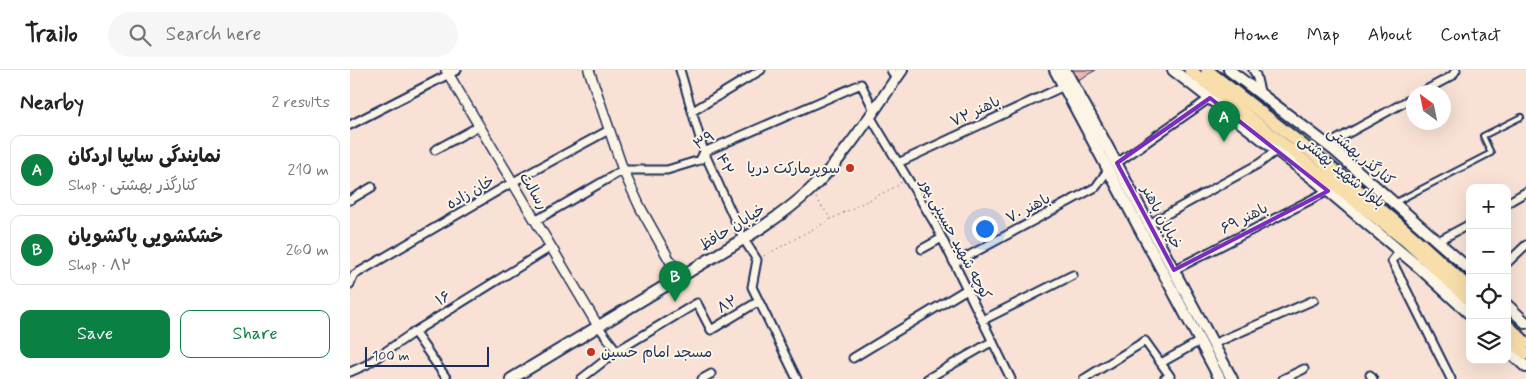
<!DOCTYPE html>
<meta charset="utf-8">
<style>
body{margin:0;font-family:Mynerve,"Playpen Sans Arabic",sans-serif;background:#f6f6f6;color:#222}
.controls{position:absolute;right:15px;bottom:15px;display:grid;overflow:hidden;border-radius:10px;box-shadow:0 5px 20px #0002}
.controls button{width:45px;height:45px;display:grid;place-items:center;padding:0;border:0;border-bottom:1px solid #e0e0e0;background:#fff;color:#222;font:25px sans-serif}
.compass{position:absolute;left:1056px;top:15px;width:45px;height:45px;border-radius:50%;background:#fff;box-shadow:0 5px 20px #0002;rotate:327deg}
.scale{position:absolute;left:15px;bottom:12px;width:124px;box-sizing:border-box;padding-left:5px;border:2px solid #1b2f5e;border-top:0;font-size:14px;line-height:18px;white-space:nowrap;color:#1b2f5e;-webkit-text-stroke:4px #fcf5e5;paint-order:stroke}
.you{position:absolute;left:634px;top:158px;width:18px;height:18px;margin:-12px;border:4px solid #fff;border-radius:50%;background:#1a73e8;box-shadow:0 0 0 8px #1a73e833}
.badge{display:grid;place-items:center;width:32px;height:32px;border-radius:50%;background:#0b8043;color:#fff;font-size:16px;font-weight:700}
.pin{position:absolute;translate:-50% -41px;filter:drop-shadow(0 1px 2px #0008)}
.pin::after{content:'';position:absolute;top:26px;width:18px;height:15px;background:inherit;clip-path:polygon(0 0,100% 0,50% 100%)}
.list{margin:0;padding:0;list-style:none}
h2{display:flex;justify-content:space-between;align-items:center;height:65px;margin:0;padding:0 20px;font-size:21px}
h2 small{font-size:16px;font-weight:400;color:#767676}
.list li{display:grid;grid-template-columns:32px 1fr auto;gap:15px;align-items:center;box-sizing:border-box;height:70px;margin:0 10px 10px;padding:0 10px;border:1px solid #e0e0e0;border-radius:10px}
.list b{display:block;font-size:19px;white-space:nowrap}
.list p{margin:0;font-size:16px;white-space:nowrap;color:#767676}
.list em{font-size:16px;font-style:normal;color:#767676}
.actions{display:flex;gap:10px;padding:15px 20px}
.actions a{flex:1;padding:11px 0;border:1px solid #0b8043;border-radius:10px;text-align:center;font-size:18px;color:#0b8043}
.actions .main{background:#0b8043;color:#fff}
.icon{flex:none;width:28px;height:28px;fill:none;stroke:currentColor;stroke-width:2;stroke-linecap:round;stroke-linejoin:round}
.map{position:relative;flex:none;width:1176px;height:309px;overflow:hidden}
header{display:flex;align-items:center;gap:30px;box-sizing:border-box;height:70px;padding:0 25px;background:#fff;border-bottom:1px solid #e0e0e0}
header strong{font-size:24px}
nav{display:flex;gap:28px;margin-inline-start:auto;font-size:18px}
.search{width:350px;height:45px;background:#f6f6f6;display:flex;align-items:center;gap:12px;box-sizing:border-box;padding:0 18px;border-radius:28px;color:#767676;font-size:19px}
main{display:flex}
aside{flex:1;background:#fff}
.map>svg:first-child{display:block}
.building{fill:#f1b5af;stroke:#1b2f5e}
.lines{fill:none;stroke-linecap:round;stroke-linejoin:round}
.service-casing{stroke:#1b2f5e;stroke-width:8}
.minor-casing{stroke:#1b2f5e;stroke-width:11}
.tertiary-casing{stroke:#1b2f5e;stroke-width:12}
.secondary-casing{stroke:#1b2f5e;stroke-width:14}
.primary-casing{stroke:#1b2f5e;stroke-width:15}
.path{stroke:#1b2f5e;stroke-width:1;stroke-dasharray:1 4;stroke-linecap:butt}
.service{stroke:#fcf5e5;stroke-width:4}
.minor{stroke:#fcf5e5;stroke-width:7}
.tertiary{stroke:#fcf5e5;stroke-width:9}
.secondary{stroke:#fcf5e5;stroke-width:10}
.primary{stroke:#f8deab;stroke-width:11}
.marked{fill:none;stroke:#7b2cbf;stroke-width:4;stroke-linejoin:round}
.poi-dot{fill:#c8321e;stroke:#fcf5e5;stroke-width:2}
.labels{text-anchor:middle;stroke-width:4;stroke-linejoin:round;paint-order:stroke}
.street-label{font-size:15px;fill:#1b2f5e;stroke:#fcf5e5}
.poi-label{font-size:15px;fill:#1b2f5e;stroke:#fcf5e5;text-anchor:end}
</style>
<header>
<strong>Trailo</strong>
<div class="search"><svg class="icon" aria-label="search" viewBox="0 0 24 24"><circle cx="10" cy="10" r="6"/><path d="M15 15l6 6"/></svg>Search here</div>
<nav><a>Home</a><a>Map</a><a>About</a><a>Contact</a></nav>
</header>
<main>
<aside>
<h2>Nearby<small>2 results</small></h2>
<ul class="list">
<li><span class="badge">A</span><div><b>نمایندگی سایپا اردکان</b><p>Shop · کنارگذر بهشتی</p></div><em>210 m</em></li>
<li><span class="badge">B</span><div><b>خشکشویی پاکشویان</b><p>Shop · ۸۲</p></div><em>260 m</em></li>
</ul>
<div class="actions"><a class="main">Save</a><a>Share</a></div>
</aside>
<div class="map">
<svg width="1176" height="309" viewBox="0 0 1176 309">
<rect width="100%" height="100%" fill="#f9e2d5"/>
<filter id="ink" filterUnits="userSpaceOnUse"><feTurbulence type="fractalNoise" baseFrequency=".02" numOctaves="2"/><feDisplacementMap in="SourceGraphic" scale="10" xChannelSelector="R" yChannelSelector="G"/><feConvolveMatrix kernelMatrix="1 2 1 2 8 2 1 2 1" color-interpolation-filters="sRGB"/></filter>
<g filter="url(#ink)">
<path class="building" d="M723 0H746L728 10Z"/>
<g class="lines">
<defs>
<path id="service" d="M1046 132 1141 83 1133 66 1171 47"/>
<path id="minor" d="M330 0 354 82 393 168 407 190 402 217 447 309
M541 0 546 9
M903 0 906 5 911 25
M1072 22 1102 6 1106 0
M343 41 411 0
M520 46 585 154 661 309
M0 55 107 0
M977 75 1064 27
M85 80 129 56
M548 93 714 16
M767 93 860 28
M0 130 22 117
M1157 133 1176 122
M185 151 273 100H317L350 90 354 82 511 14 524 40
M799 154 910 93 927 80
M1088 171 1120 154
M572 179 592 168
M1050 181 1042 191 1101 309
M605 193 746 117 758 100
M1157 193 1176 175
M824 200 978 121
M0 214 4 205 163 112 259 60
M633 250 723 205
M64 262 97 309
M863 274 964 230
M267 281 347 233 361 260 409 231
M503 288 617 219
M811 293 850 271
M0 302 16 295 64 262 201 177
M1020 305 1023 309
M231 309 267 281 248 256
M352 309 361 304
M577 309 643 271
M734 309 795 271 820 306 814 309
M933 309 954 299"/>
<path id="tertiary" d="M96 0 248 256
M239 0 273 100 290 137 329 207"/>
<path id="secondary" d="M705 0 870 309
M715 0 750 63 882 309
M823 0 965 110 1071 199 1120 244
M879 0 984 80 1120 200
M1157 235 1176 253
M1157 279 1176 297
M161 309C221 273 280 237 340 201 381 176 425 153 460 120 496 86 523 41 552 0"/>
<path id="primary" d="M840 0 1057 172 1120 231
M857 0C947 70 1037 140 1120 219
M1157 255 1176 273
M1157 267 1176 284"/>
</defs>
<use href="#service" class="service-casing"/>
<use href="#minor" class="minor-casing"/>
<use href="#tertiary" class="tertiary-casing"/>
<use href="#secondary" class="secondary-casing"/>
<use href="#primary" class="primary-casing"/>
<path class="path" d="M466 128 481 149
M414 186 481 149 549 115 551 112"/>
<use href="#service" class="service"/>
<use href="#minor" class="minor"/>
<use href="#tertiary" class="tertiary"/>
<use href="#secondary" class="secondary"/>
<use href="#primary" class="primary"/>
</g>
</g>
<path class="marked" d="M860 28 978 121 824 200 767 93Z"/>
<g class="poi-dot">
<circle cx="500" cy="98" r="5"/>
<circle cx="241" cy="282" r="5"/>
</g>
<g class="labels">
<g class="street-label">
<text transform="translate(625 41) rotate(-25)" y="5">باهنر ۷۲</text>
<text transform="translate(354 70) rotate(-31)" y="5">۳۹</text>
<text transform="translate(1011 86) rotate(40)" y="5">کنارگذر بهشتی</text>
<text transform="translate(375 94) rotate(66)" y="5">۴۲</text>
<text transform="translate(992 101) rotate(39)" y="5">بلوار شهید بهشتی</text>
<text transform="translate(184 121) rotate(59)" y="5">رسالت</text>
<text transform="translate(120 122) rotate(-30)" y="5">خان زاده</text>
<text transform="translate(678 138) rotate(-28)" y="5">باهنر ۷۰</text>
<text transform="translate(812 147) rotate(62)" y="5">خیابان باهنر</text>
<text transform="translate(894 148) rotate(-27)" y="5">باهنر ۶۹</text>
<text transform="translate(382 157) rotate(-32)" y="5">خیابان حافظ</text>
<text transform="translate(606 169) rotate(62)" y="5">کوچه شهید حسینی ‍پور</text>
<text transform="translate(93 228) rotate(-32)" y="5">۱۶</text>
<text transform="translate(377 234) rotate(-31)" y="5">۸۲</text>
</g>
<g class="poi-label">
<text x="490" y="103">سوپرمارکت دریا</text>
<text x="251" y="287" text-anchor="start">مسجد امام حسین</text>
</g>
</g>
</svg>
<div class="controls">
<button>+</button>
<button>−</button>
<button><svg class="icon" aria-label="locate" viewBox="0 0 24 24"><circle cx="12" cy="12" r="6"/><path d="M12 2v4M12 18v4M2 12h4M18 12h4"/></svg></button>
<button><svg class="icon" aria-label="layers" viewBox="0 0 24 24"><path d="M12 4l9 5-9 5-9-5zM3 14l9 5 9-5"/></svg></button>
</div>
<svg class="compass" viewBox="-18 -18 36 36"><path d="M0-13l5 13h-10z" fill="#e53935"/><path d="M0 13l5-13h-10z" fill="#767676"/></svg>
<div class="scale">100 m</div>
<div class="you"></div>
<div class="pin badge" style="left:874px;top:72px">A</div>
<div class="pin badge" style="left:325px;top:232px">B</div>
</div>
</main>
